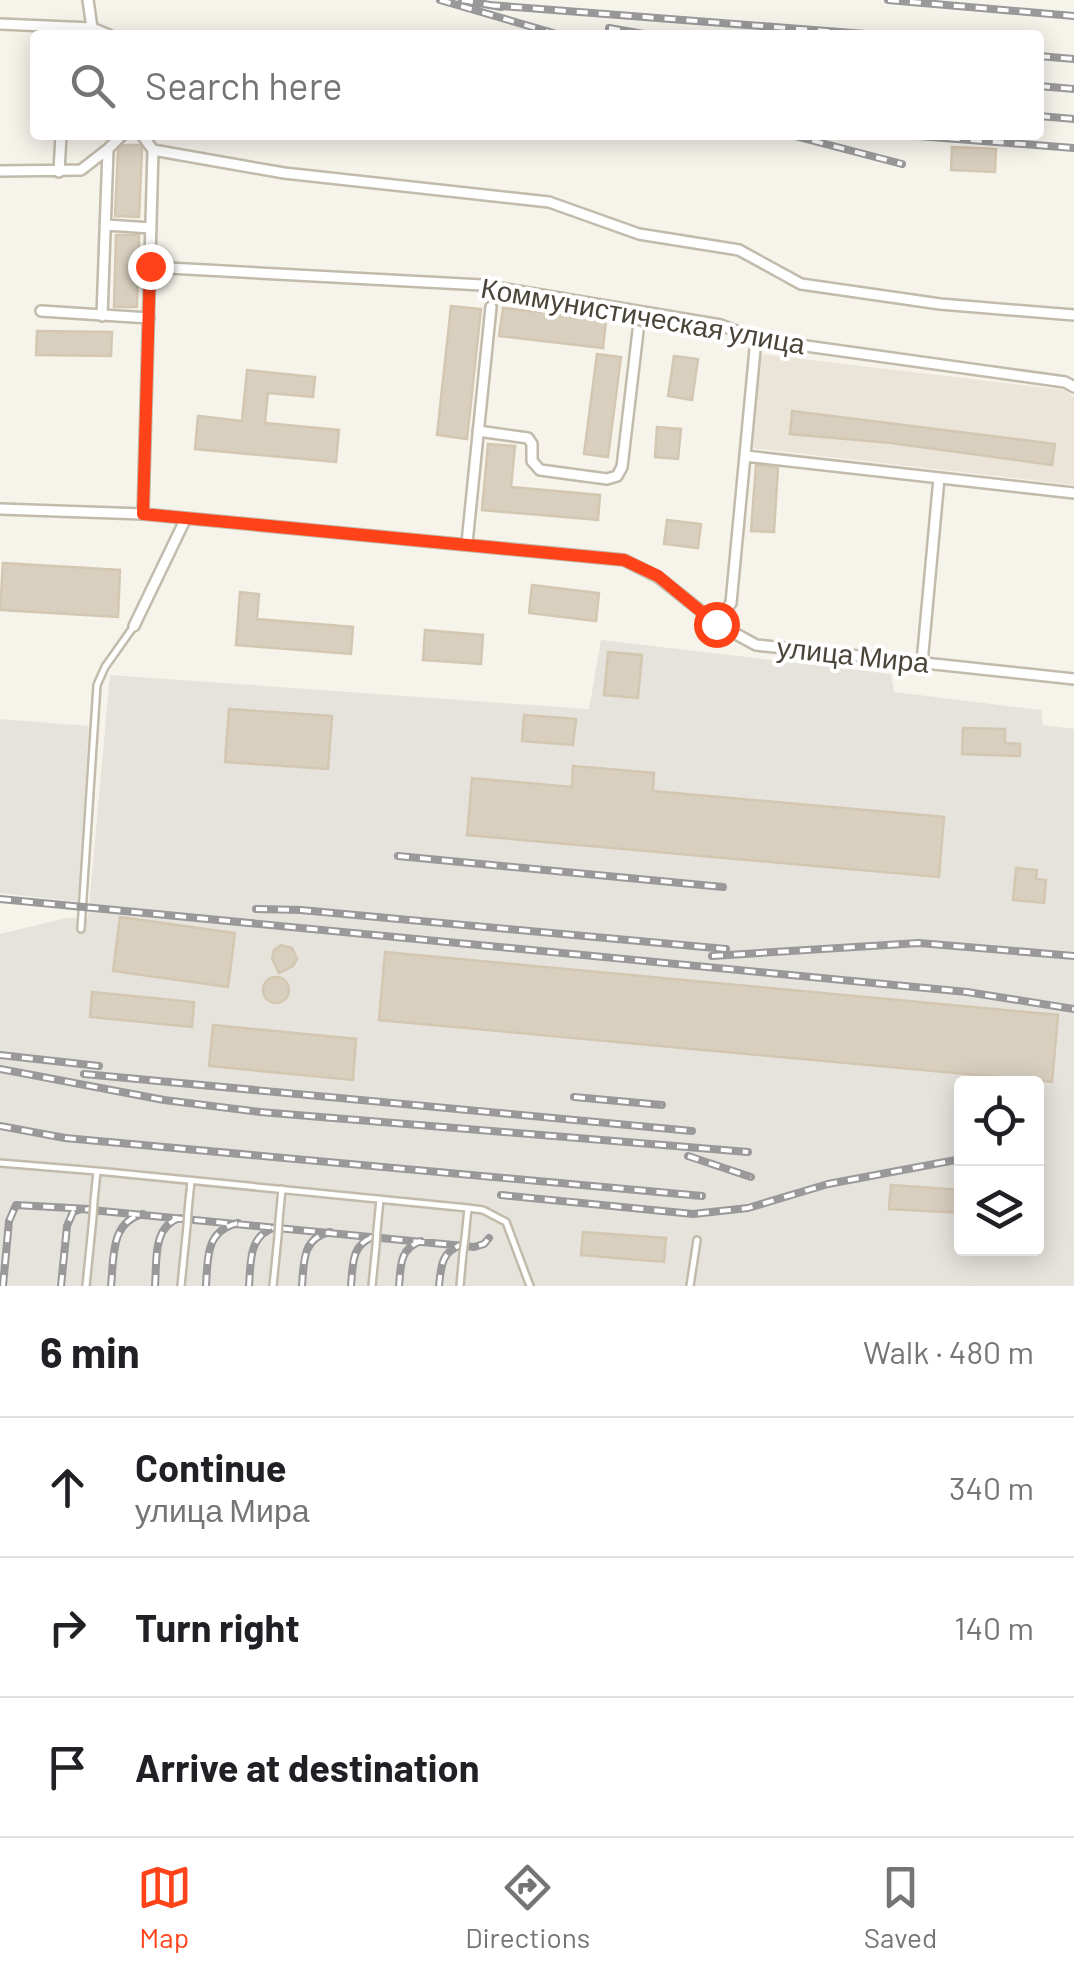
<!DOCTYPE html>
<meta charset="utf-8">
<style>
body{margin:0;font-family:Barlow,sans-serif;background:#f6f6f6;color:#202124}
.controls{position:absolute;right:30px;bottom:30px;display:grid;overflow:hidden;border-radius:10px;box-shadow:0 5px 25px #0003}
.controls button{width:90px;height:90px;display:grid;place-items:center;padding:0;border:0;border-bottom:2px solid #e0e0e0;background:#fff;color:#202124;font:50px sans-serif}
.stop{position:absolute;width:30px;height:30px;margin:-22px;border:8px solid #ff4218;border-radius:50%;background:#fff}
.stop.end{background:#ff4218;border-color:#fff;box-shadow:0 2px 10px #0008}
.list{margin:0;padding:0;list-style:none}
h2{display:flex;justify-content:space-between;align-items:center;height:130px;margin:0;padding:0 40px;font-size:42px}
h2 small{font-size:32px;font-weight:400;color:#757577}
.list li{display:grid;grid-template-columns:65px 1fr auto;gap:30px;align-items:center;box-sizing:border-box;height:140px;padding:0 40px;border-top:2px solid #e0e0e0}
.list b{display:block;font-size:38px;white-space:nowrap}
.list p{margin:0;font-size:32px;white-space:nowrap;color:#757577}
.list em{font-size:32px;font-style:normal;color:#757577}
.icon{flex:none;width:55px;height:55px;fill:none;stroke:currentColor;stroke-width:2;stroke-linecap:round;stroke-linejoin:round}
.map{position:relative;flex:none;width:1074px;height:1286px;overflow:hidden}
.search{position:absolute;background:#fff;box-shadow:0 5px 25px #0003;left:30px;right:30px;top:30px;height:110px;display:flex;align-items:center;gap:25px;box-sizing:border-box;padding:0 35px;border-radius:10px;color:#757577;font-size:38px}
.sheet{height:550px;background:#fff}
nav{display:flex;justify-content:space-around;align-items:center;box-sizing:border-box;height:140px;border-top:2px solid #e0e0e0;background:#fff;font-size:28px;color:#757577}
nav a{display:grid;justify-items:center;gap:5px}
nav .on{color:#ff4218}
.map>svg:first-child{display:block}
.residential{fill:#eae5d8}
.industrial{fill:#e6e2dc;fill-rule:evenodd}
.building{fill:#d8cfbf;stroke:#d4c7b2;stroke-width:2.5}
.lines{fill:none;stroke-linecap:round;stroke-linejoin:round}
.lane-casing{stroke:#c2bbac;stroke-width:10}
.street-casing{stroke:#c2bbac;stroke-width:14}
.lane{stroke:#fff;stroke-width:5}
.street{stroke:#fff;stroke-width:9}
.rail-casing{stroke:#999;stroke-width:8}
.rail{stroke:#fff;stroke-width:4;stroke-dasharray:11;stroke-linecap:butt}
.lane-bridge-casing{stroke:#c2bbac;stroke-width:10;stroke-linecap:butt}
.lane-bridge{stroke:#fff;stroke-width:5}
.route{stroke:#ff4218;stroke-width:12}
.labels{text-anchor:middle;stroke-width:8;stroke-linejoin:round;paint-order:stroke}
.street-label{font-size:28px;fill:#4b4438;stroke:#fff}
</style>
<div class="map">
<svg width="1074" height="1286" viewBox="0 0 1074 1286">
<rect width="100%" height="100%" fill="#f6f3eb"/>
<path class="residential" d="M759 354 1064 390 1074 397V485L751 448Z"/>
<path class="industrial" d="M601 640 891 674 894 692 1041 710 1043 725 1074 729V1286H0V934L66 918H88L110 675 589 709ZM962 1084H1036V1248H962Z
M0 719 89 726 78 902 0 893Z"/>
<path class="building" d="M124 145H140L142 149 139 217 115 216 118 150Z
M952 147 996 149 995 172 951 170Z
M116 235H139L137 307H114Z
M451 306 481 309 467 439 437 435Z
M503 308 606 320 603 348 499 336Z
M37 331 112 332 111 356 36 355Z
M597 354 621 357 608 457 584 454Z
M674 356 698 359 692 400 668 396Z
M247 370 315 377 313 397 268 393 265 423 339 430 336 462 195 449 198 416 242 421Z
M792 411 1055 444 1052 465 891 443 790 434Z
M657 427 681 429 678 459 655 457Z
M488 444 515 446 511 487 600 495 598 520 482 510Z
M756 465 778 468 774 532 751 531Z
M667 520 701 524 698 548 664 544Z
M3 563 120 570 118 617 0 610Z
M532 585 599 593 596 621 529 613Z
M240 592 259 594 257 619 353 627 351 654 236 645Z
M425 630 483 635 481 664 423 660Z
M608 652 642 655 638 698 604 695Z
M229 709 332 716 328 769 225 762Z
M524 715 576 719 573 745 522 741Z
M963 728 1005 729V743L1020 744V756L962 754Z
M573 766 654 773 653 791 944 817 939 877 467 835 472 778 572 787Z
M1016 868 1037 870 1036 879 1046 880 1044 903 1013 900Z
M120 917 235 933 228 987 113 971Z
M281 945 292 948 297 959 293 966 279 973 272 958 274 950Z
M385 952 1058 1015 1052 1082 379 1020Z
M263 990a13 13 0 1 1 26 0a13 13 0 1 1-26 0Z
M92 992 194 1002 192 1027 90 1017Z
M213 1025 356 1039 353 1080 209 1066Z
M891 1185 962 1190V1213L889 1209Z
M583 1232 666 1238 664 1262 581 1255Z"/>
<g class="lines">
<defs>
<path id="lane" d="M81 929 97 685 105 667 134 626
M0 1163 97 1171
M94 1201 97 1171 468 1208 465 1238
M468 1208 483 1210 506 1222 530 1286
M188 1211 191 1181
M279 1220 282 1189
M377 1230 380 1199
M86 1286 93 1217
M181 1286 187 1226
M273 1286 278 1236
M372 1286 376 1246
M460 1286 463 1253
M690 1286 697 1240"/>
<path id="street" d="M88 0 92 28
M0 24 92 28 109 35
M142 135 153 150 143 514
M153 150 284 173 549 202 639 234 739 250 801 284 940 304 1074 315
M0 171 81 170 108 149
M59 172 61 135
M106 225 151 228
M150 267 482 285 721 325 756 339 1065 382 1074 387
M41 311 149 318
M102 316 108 149 122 135
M478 431 528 438 532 444V461L540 470 607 479 617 476 622 467 638 331
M745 456 1074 493
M0 509 143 514 624 560 658 577 716 623 756 645 1074 679
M467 543 491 307
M716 623 731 603 756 339
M134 626 186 518
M922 663 939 478"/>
</defs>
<use href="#lane" class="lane-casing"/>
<use href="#street" class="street-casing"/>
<use href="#lane" class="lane"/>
<use href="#street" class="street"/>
<defs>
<path id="rail" d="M440 0 560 35
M462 0 501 7
M888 0 1074 16
M489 5 879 35
M609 28 650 35
M1039 56 1074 59
M1039 86 1074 89
M1039 116 1074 119
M791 135 902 164
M905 135 1074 148
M398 856 723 887
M0 899 967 992 1074 1009
M256 909 301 910 726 949
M712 956 919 943 1074 956
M0 1055 99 1066
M0 1069 164 1100 260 1112 748 1152
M84 1074 692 1131
M574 1097 662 1105
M0 1126 65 1138 702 1196
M688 1156 751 1177
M501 1195 693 1214 748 1208 828 1184 961 1159
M3 1286 9 1221 16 1205 89 1209
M61 1286 67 1226 73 1212 81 1209 474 1247 484 1244 489 1238
M111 1286C114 1258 110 1222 143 1214
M155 1286C157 1262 152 1226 180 1218
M206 1286C208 1258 205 1231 238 1223
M249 1286C251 1262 248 1235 276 1227
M302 1286C304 1262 302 1238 330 1232
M351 1286C353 1265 351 1245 373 1237
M399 1286C401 1266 399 1249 421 1241
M439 1286C441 1267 441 1252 461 1245"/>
</defs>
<use href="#rail" class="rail-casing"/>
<use href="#rail" class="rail"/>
<defs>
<path id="lane-bridge" d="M93 1217 94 1201
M187 1226 188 1211
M278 1236 279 1220
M376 1246 377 1230
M463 1253 465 1238"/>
</defs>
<use href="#lane-bridge" class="lane-bridge-casing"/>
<use href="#lane-bridge" class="lane-bridge"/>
</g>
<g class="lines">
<path class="route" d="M150 266 143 514 624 560 658 576 716 624"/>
</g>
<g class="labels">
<g class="street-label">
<text transform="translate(643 316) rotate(10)" y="10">Коммунистическая улица</text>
<text transform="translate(853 655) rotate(6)" y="10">улица Мира</text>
</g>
</g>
</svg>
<div class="controls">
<button><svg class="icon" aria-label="locate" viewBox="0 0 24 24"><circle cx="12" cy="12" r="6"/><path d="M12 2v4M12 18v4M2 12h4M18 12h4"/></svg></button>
<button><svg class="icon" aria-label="layers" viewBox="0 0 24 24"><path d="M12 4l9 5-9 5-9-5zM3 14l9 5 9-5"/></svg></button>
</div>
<div class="stop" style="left:716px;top:624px"></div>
<div class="stop end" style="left:150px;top:266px"></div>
<div class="search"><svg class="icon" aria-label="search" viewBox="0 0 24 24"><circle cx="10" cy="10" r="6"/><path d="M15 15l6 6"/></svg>Search here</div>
</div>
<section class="sheet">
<h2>6 min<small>Walk · 480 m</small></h2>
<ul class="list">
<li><svg class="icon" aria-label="ahead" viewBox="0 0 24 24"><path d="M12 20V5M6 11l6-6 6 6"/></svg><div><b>Continue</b><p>улица Мира</p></div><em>340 m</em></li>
<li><svg class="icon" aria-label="right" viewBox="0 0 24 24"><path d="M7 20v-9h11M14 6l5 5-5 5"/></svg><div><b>Turn right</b></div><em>140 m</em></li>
<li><svg class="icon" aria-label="arrive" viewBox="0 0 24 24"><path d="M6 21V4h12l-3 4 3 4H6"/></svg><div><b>Arrive at destination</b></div></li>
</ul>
</section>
<nav>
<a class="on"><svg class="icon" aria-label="map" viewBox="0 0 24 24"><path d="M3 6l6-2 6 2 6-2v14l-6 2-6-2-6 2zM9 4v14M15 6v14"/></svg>Map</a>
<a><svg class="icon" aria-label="directions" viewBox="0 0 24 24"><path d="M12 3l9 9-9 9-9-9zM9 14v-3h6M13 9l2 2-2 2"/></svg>Directions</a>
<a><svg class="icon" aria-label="saved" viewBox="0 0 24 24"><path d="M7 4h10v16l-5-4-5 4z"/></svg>Saved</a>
</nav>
